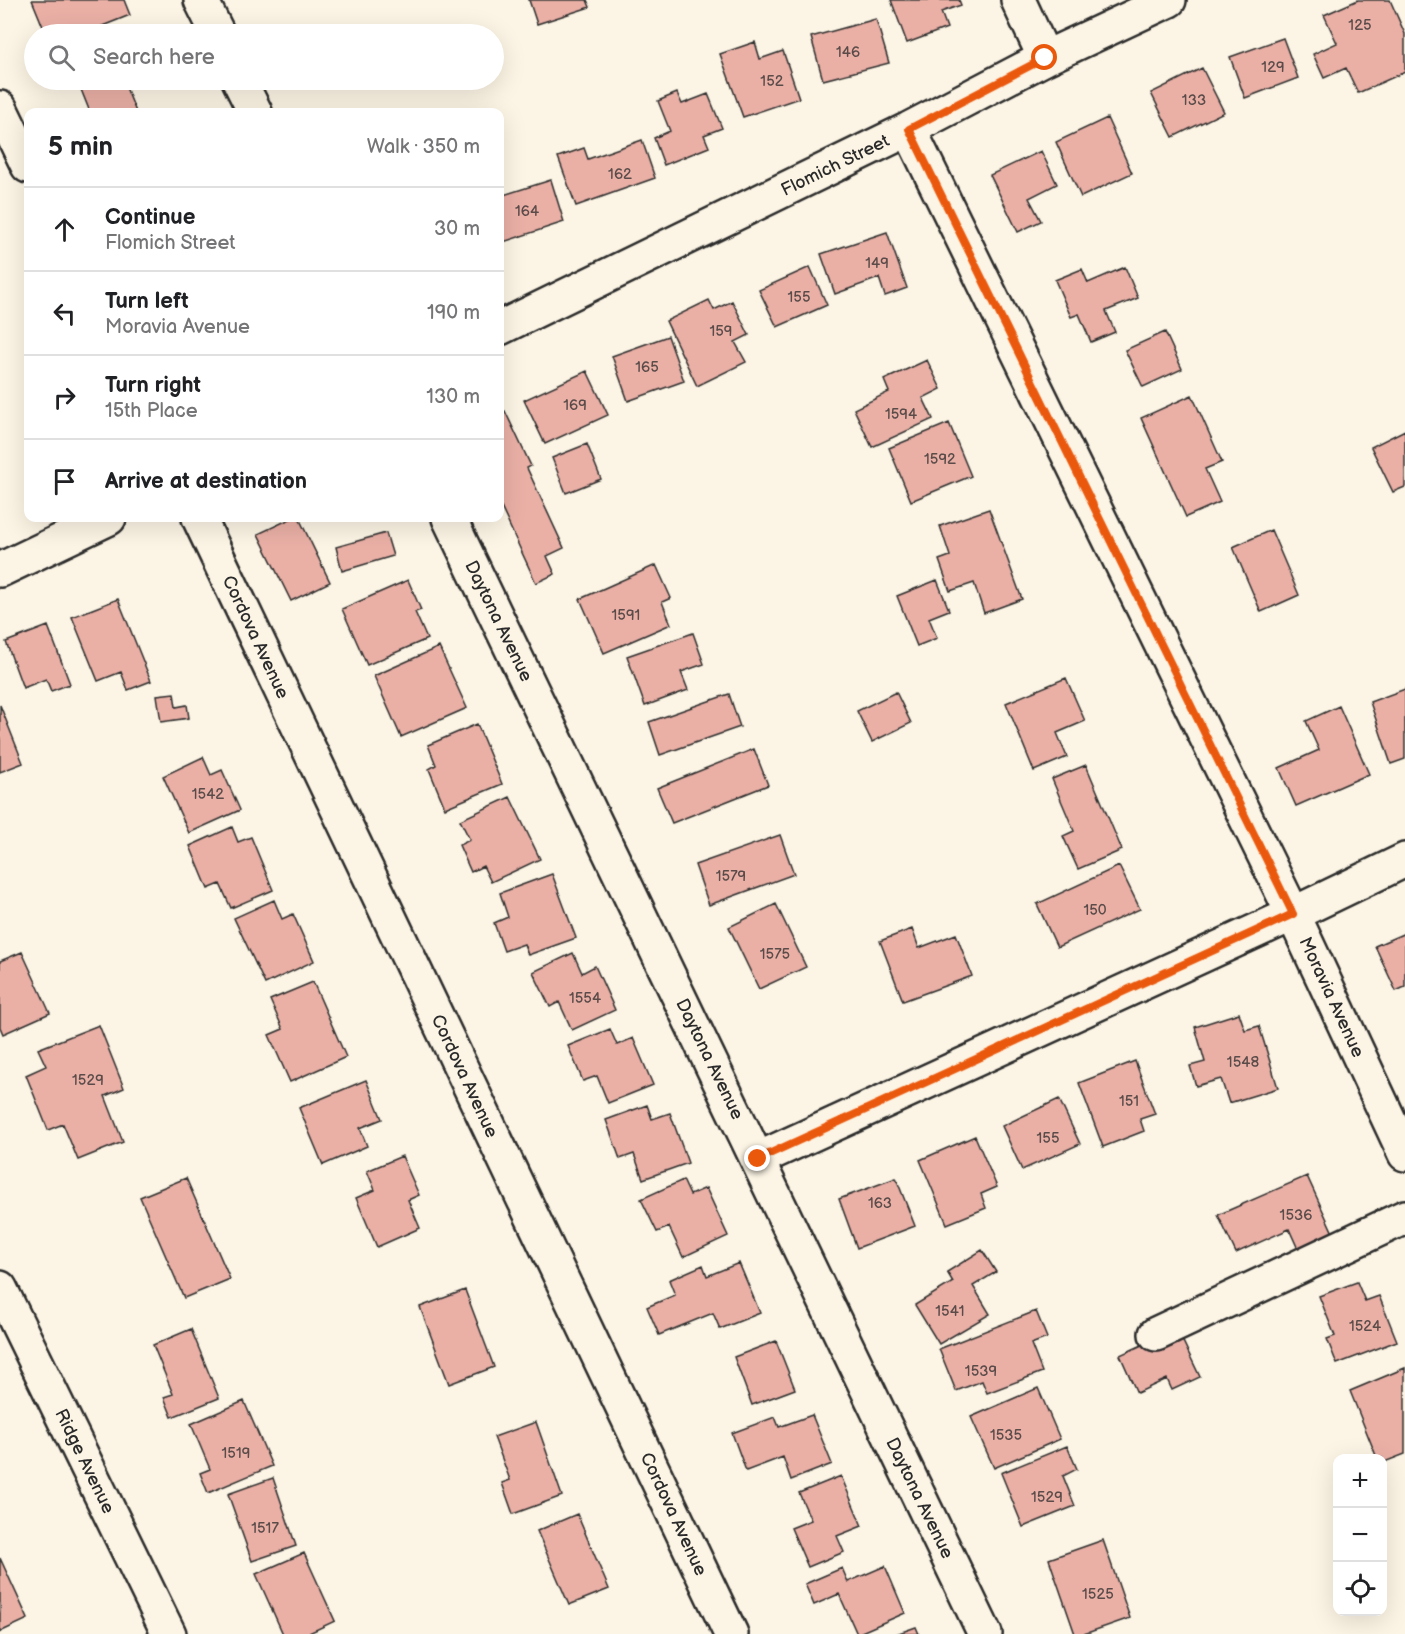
<!DOCTYPE html>
<meta charset="utf-8">
<style>
body{margin:0;font-family:"Balsamiq Sans",sans-serif;background:#f6f6f6;color:#202124}
.controls{position:absolute;right:18px;bottom:18px;display:grid;overflow:hidden;border-radius:12px;box-shadow:0 6px 24px #0002}
.controls button{width:54px;height:54px;display:grid;place-items:center;padding:0;border:0;border-bottom:2px solid #e0e0e0;background:#fff;color:#202124;font:30px sans-serif}
.stop{position:absolute;width:18px;height:18px;margin:-14px;border:4px solid #ea580c;border-radius:50%;background:#fff}
.stop.end{background:#ea580c;border-color:#fff;box-shadow:0 2px 6px #0008}
.list{margin:0;padding:0;list-style:none}
h2{display:flex;justify-content:space-between;align-items:center;height:78px;margin:0;padding:0 24px;font-size:26px}
h2 small{font-size:20px;font-weight:400;color:#757577}
.list li{display:grid;grid-template-columns:39px 1fr auto;gap:18px;align-items:center;box-sizing:border-box;height:84px;padding:0 24px;border-top:2px solid #e0e0e0}
.list b{display:block;font-size:22px;white-space:nowrap}
.list p{margin:0;font-size:20px;white-space:nowrap;color:#757577}
.list em{font-size:20px;font-style:normal;color:#757577}
.icon{flex:none;width:33px;height:33px;fill:none;stroke:currentColor;stroke-width:2;stroke-linecap:round;stroke-linejoin:round}
.map{position:relative;flex:none;width:1405px;height:1634px;overflow:hidden}
.search{position:absolute;background:#fff;box-shadow:0 6px 24px #0002;left:24px;top:24px;width:480px;height:66px;display:flex;align-items:center;gap:15px;box-sizing:border-box;padding:0 21px;border-radius:33px;color:#757577;font-size:22px}
.panel{position:absolute;background:#fff;box-shadow:0 6px 24px #0002;left:24px;top:108px;width:480px;height:414px;border-radius:12px}
.map>svg:first-child{display:block}
.building{fill:#eab0a6;stroke:#2b2b2b;stroke-width:1.5}
.lines{fill:none;stroke-linecap:round;stroke-linejoin:round}
.minor-casing{stroke:#2b2b2b;stroke-width:38}
.minor{stroke:#fcf5e5;stroke-width:33}
.route{stroke:#ea580c;stroke-width:8}
.labels{text-anchor:middle;stroke-width:5;stroke-linejoin:round;paint-order:stroke}
.number-label{font-size:15px;fill:#5b4c4a}
.street-label{font-size:18px;fill:#2b2b2b;stroke:#fcf5e5}
</style>
<div class="map">
<svg width="1405" height="1634" viewBox="0 0 1405 1634">
<rect width="100%" height="100%" fill="#fcf5e5"/>
<filter id="ink" filterUnits="userSpaceOnUse"><feTurbulence type="fractalNoise" baseFrequency=".0167" numOctaves="2"/><feDisplacementMap in="SourceGraphic" scale="12" xChannelSelector="R" yChannelSelector="G"/><feConvolveMatrix kernelMatrix="1 2 1 2 8 2 1 2 1" color-interpolation-filters="sRGB"/></filter>
<g filter="url(#ink)">
<path class="building" d="M32 0H124L130 15 100 27 101 29 87 34H46Z
M529 0H587L590 7 537 24Z
M891 0H959L961 5 941 12 947 28 907 43Z
M1358 0H1390L1405 34V72L1358 93 1346 68 1324 78 1313 54 1337 43 1324 15Z
M876 19 889 63 823 80 811 37Z
M1283 38 1298 78 1245 98 1230 57Z
M755 42 760 59 783 51 799 98 743 117 720 54Z
M1202 68 1224 112 1173 137 1151 93Z
M98 80H123L136 112H90L80 87Z
M677 93 682 104 708 94 722 128 704 135 709 147 664 165 654 138 670 131 658 101Z
M1107 118 1132 173 1081 197 1056 142Z
M642 140 655 178 576 206 558 157 584 148 588 159Z
M1041 151 1057 184 1029 198 1041 221 1018 232 990 175Z
M551 180 564 222 500 243V196Z
M887 232 907 288 885 296 879 278 835 294 821 254Z
M810 267 827 305 777 327 759 290Z
M1125 267 1138 298 1106 311 1115 332 1091 342 1079 314 1071 317 1055 280 1082 269 1088 283Z
M709 300 714 310 732 301 749 335 735 342 746 362 697 386 666 321Z
M1165 332 1182 369 1143 387 1125 350Z
M668 336 684 381 628 401 612 356Z
M927 360 941 389 923 398 933 419 872 447 854 409 889 392 884 380Z
M587 371 608 415 545 444 524 400Z
M1192 395 1222 462 1205 469 1220 502 1186 517 1141 418Z
M505 411 531 466 527 468 564 548 547 556 555 574 536 583 500 505V413Z
M949 423 971 476 911 501 889 448Z
M1405 430V487L1393 492 1371 447Z
M587 444 601 479 566 493 552 458Z
M989 509 1022 599 984 613 974 583 950 591 939 560 950 556 940 526Z
M292 518H299L330 582 291 601 258 534Z
M1271 530 1299 595 1261 612 1233 547Z
M386 533 393 556 342 571 336 547Z
M656 565 671 598 662 602 671 624 604 653 580 599Z
M408 580 421 610 415 612 427 639 367 665 342 609Z
M937 580 949 610 929 618 937 638 917 646 897 596Z
M118 599 151 681 128 690 121 672 98 681 72 617Z
M48 626 70 684 51 691 46 679 23 688 6 642Z
M693 633 704 664 681 672 688 690 645 706 627 656Z
M439 647 467 708 401 737 374 676Z
M1066 678 1085 721 1057 733 1067 757 1034 771 1006 703Z
M1405 689V759L1391 764 1370 702Z
M896 692 911 723 872 742 857 711Z
M174 693 176 707 187 705 189 718 161 722 157 695Z
M729 694 740 727 660 755 649 722Z
M0 705 23 763 0 772Z
M1339 706 1369 774 1296 806 1279 768 1319 750 1306 721Z
M477 724 502 784 445 808 429 769 436 765 428 745Z
M754 749 768 785 672 823 657 788Z
M203 757 211 775 222 770 240 810 189 833 163 776Z
M1086 765 1122 850 1078 869 1063 836 1074 831 1052 779Z
M510 797 540 859 491 882 483 866 471 872 459 845 470 840 460 820Z
M232 827 238 842 251 837 273 890 231 908 220 884 208 889 190 846Z
M780 835 794 874 709 905 695 865Z
M1119 866 1140 909 1057 947 1037 904Z
M552 874 576 938 528 955 524 944 504 951 494 923 508 917 500 893Z
M274 900 282 919 293 914 314 961 265 984 234 918Z
M776 904 806 967 759 989 729 927Z
M912 929 919 948 956 934 972 976 903 1001 880 941Z
M1405 933V987L1396 991 1375 946Z
M22 952 50 1013 3 1034 0 1027V961Z
M573 953 582 973 595 966 615 1010 572 1030 559 1002 550 1007 533 972Z
M313 982 346 1057 290 1082 269 1035 283 1029 270 1000Z
M1239 1013 1245 1030 1259 1026 1278 1088 1229 1103 1221 1079 1196 1086 1190 1066 1205 1062 1195 1027Z
M99 1025 124 1088 105 1096 123 1142 78 1160 63 1124 48 1130 26 1075 46 1066 38 1049Z
M610 1029 617 1045 633 1038 653 1085 608 1103 597 1076 583 1081 568 1046Z
M1135 1061 1155 1114 1140 1119 1144 1131 1103 1147 1079 1083Z
M366 1080 382 1119 360 1128 367 1146 323 1165 299 1108Z
M1059 1099 1080 1144 1022 1170 1002 1126Z
M647 1105 652 1119 670 1113 688 1163 643 1179 634 1154 620 1159 606 1120Z
M975 1136 997 1187 981 1194 986 1208 947 1224 920 1160Z
M402 1156 419 1195 408 1200 420 1228 377 1247 356 1198 375 1190 367 1171Z
M1307 1176 1333 1233 1298 1249 1289 1229 1236 1253 1218 1215Z
M186 1178 230 1279 184 1298 140 1197Z
M896 1178 915 1226 857 1248 839 1199Z
M683 1180 690 1195 706 1188 728 1236 683 1257 669 1227 657 1232 641 1199Z
M982 1250 996 1272 973 1286 990 1314 939 1344 915 1305 953 1282 947 1272Z
M739 1263 760 1313 720 1329 713 1313 659 1335 647 1307 675 1295 669 1280 703 1265 707 1276Z
M1357 1282 1365 1301 1379 1296 1397 1341 1337 1364 1327 1339 1335 1336 1319 1296Z
M465 1290 494 1367 449 1384 420 1307Z
M1036 1311 1047 1338 1031 1344 1042 1372 987 1393 982 1381 956 1391 939 1349Z
M191 1329 219 1398 172 1417 164 1397 173 1394 153 1345Z
M1177 1329 1200 1377 1172 1390 1167 1379 1137 1393 1120 1355Z
M776 1341 795 1389 752 1405 734 1357Z
M1405 1368V1454L1382 1463V1458H1377L1350 1391Z
M1038 1388 1060 1439 994 1468 971 1417Z
M244 1401 272 1466 208 1493 200 1473 210 1469 191 1424Z
M812 1415 832 1464 791 1480 783 1457 746 1471 732 1433 775 1417 779 1427Z
M536 1422 562 1496 513 1514 502 1483 510 1480 494 1437Z
M1067 1446 1077 1469 1063 1476 1075 1506 1023 1527 1001 1473Z
M841 1476 862 1526 837 1536 844 1552 808 1567 791 1528 811 1520 799 1493Z
M273 1478 296 1546 252 1561 228 1494Z
M577 1514 609 1589 569 1605 537 1531Z
M1103 1540 1130 1618 1084 1634H1075L1049 1559Z
M304 1553 335 1621 307 1634H283L256 1574Z
M0 1558 28 1619 0 1632Z
M885 1566 905 1613 857 1634 839 1594 814 1605 805 1584 842 1568 848 1582Z
M916 1627 919 1634H896Z"/>
<g class="lines">
<defs>
<path id="minor" d="M201 0 218 34
M1018 0 1045 58
M239 80 255 112
M0 108 28 166
M909 129 1293 914 1405 1154
M500 328 909 129 1045 58 1169 0
M199 518 731 1634
M449 518 985 1634
M0 570 109 518
M758 1159 1293 914 1405 860
M0 1288 169 1634
M1156 1334 1405 1217"/>
</defs>
<use href="#minor" class="minor-casing"/>
<use href="#minor" class="minor"/>
</g>
</g>
<g class="lines" filter="url(#ink)">
<path class="route" d="M758 1159 1293 914 909 129 1045 58"/>
</g>
<g class="labels">
<g class="number-label">
<text x="1360" y="30">125</text>
<text x="848" y="57">146</text>
<text x="1273" y="72">129</text>
<text x="772" y="86">152</text>
<text x="1194" y="105">133</text>
<text x="620" y="179">162</text>
<text x="527" y="216">164</text>
<text x="877" y="268">149</text>
<text x="799" y="302">155</text>
<text x="721" y="336">159</text>
<text x="647" y="372">165</text>
<text x="575" y="410">169</text>
<text x="901" y="419">1594</text>
<text x="940" y="464">1592</text>
<text x="626" y="620">1591</text>
<text x="208" y="799">1542</text>
<text x="731" y="881">1579</text>
<text x="1095" y="915">150</text>
<text x="775" y="959">1575</text>
<text x="585" y="1003">1554</text>
<text x="1243" y="1067">1548</text>
<text x="88" y="1085">1529</text>
<text x="1129" y="1106">151</text>
<text x="1048" y="1143">155</text>
<text x="880" y="1208">163</text>
<text x="1296" y="1220">1536</text>
<text x="950" y="1316">1541</text>
<text x="1365" y="1331">1524</text>
<text x="981" y="1376">1539</text>
<text x="1006" y="1440">1535</text>
<text x="236" y="1458">1519</text>
<text x="1047" y="1502">1529</text>
<text x="265" y="1533">1517</text>
<text x="1098" y="1599">1525</text>
</g>
<g class="street-label">
<text transform="translate(835 165) rotate(-26)" y="6">Flomich Street</text>
<text transform="translate(499 621) rotate(64)" y="6">Daytona Avenue</text>
<text transform="translate(256 637) rotate(65)" y="6">Cordova Avenue</text>
<text transform="translate(1332 997) rotate(65)" y="6">Moravia Avenue</text>
<text transform="translate(710 1059) rotate(64)" y="6">Daytona Avenue</text>
<text transform="translate(465 1076) rotate(65)" y="6">Cordova Avenue</text>
<text transform="translate(85 1461) rotate(64)" y="6">Ridge Avenue</text>
<text transform="translate(920 1498) rotate(64)" y="6">Daytona Avenue</text>
<text transform="translate(674 1514) rotate(65)" y="6">Cordova Avenue</text>
</g>
</g>
</svg>
<div class="controls">
<button>+</button>
<button>−</button>
<button><svg class="icon" aria-label="locate" viewBox="0 0 24 24"><circle cx="12" cy="12" r="6"/><path d="M12 2v4M12 18v4M2 12h4M18 12h4"/></svg></button>
</div>
<div class="stop" style="left:1045px;top:58px"></div>
<div class="stop end" style="left:758px;top:1159px"></div>
<div class="search"><svg class="icon" aria-label="search" viewBox="0 0 24 24"><circle cx="10" cy="10" r="6"/><path d="M15 15l6 6"/></svg>Search here</div>
<section class="panel">
<h2>5 min<small>Walk · 350 m</small></h2>
<ul class="list">
<li><svg class="icon" aria-label="ahead" viewBox="0 0 24 24"><path d="M12 20V5M6 11l6-6 6 6"/></svg><div><b>Continue</b><p>Flomich Street</p></div><em>30 m</em></li>
<li><svg class="icon" aria-label="left" viewBox="0 0 24 24"><path d="M17 20v-9H6M10 6l-5 5 5 5"/></svg><div><b>Turn left</b><p>Moravia Avenue</p></div><em>190 m</em></li>
<li><svg class="icon" aria-label="right" viewBox="0 0 24 24"><path d="M7 20v-9h11M14 6l5 5-5 5"/></svg><div><b>Turn right</b><p>15th Place</p></div><em>130 m</em></li>
<li><svg class="icon" aria-label="arrive" viewBox="0 0 24 24"><path d="M6 21V4h12l-3 4 3 4H6"/></svg><div><b>Arrive at destination</b></div></li>
</ul>
</section>
</div>
